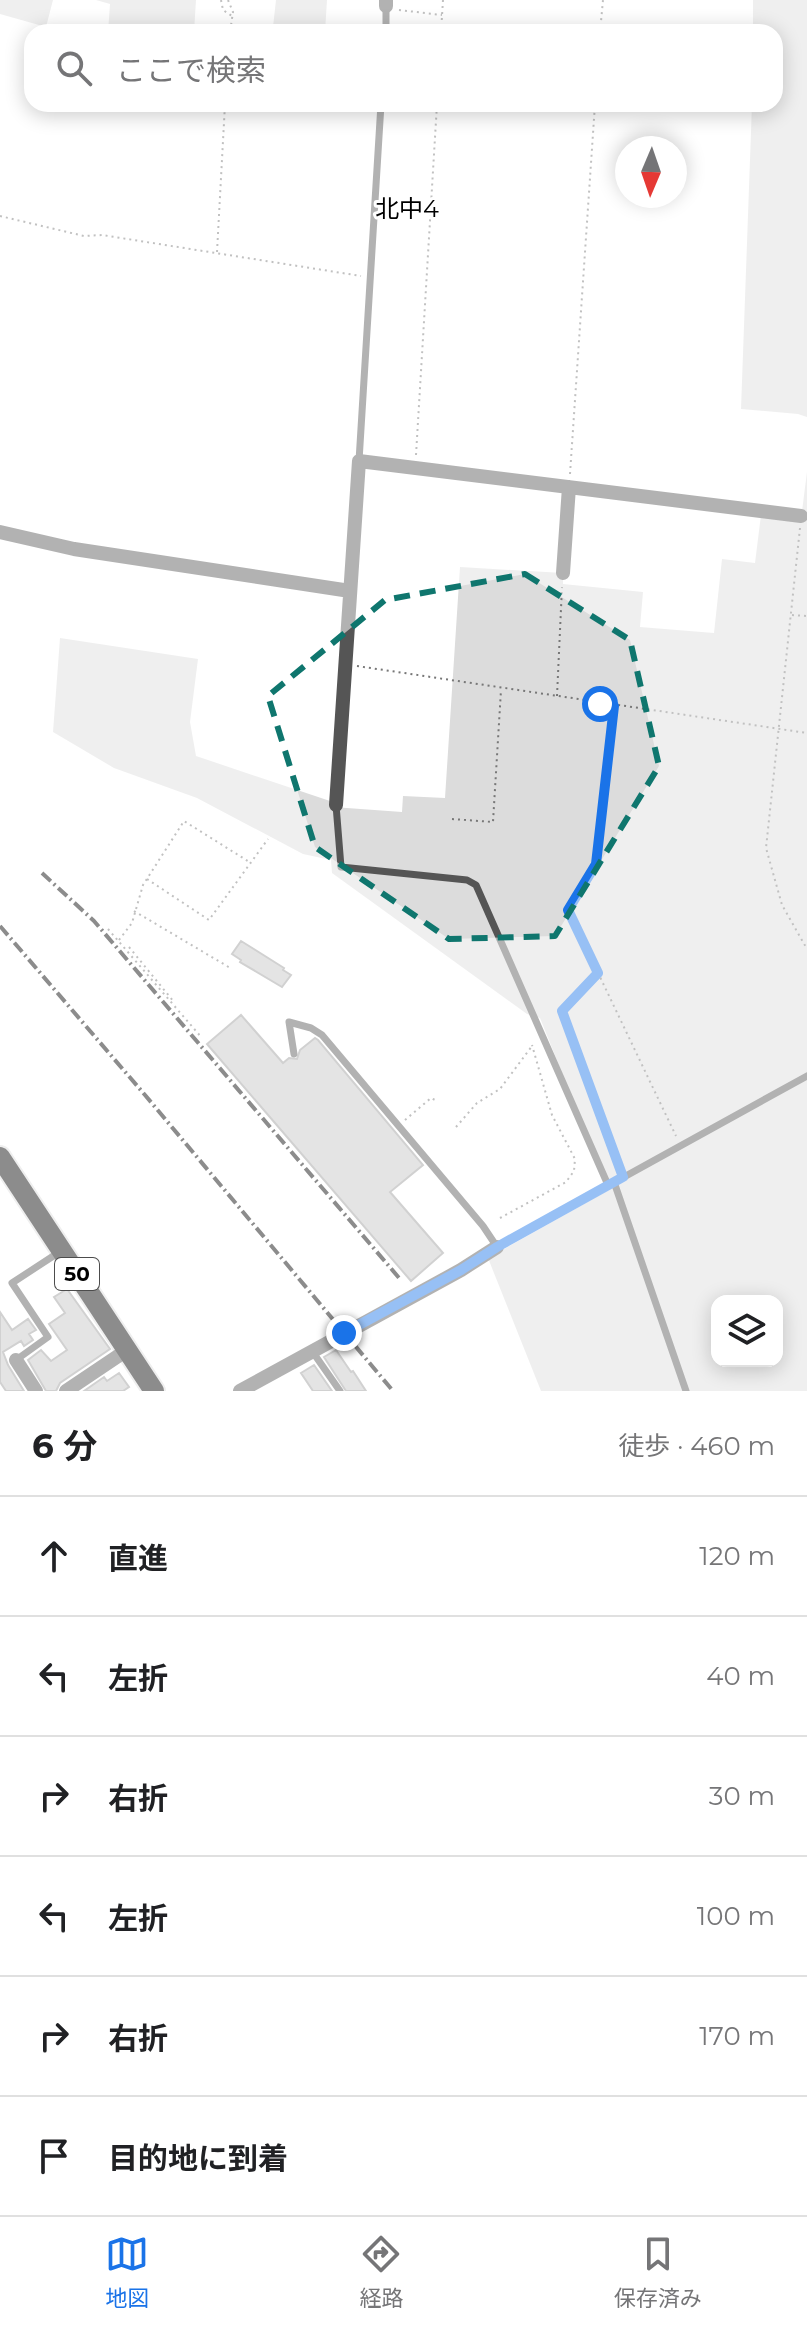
<!DOCTYPE html>
<html lang="ja">
<meta charset="utf-8">
<style>
body{margin:0;font-family:Montserrat,"Noto Sans JP",sans-serif;background:#f2f2f2;color:#202124}
.controls{position:absolute;right:24px;bottom:24px;display:grid;overflow:hidden;border-radius:16px;box-shadow:0 4px 20px #0003}
.controls button{width:72px;height:72px;display:grid;place-items:center;padding:0;border:0;border-bottom:2px solid #e0e0e0;background:#fff;color:#202124;font:40px sans-serif}
.compass{position:absolute;left:615px;top:136px;width:72px;height:72px;border-radius:50%;background:#fff;box-shadow:0 4px 20px #0003;rotate:182deg}
.stop{position:absolute;width:24px;height:24px;margin:-18px;border:6px solid #1a73e8;border-radius:50%;background:#fff}
.stop.end{background:#1a73e8;border-color:#fff;box-shadow:0 2px 8px #0008}
.list{margin:0;padding:0;list-style:none}
h2{display:flex;justify-content:space-between;align-items:center;height:104px;margin:0;padding:0 32px;font-size:34px}
h2 small{font-size:26px;font-weight:400;color:#757577}
.list li{display:grid;grid-template-columns:52px 1fr auto;gap:24px;align-items:center;box-sizing:border-box;height:120px;padding:0 32px;border-top:2px solid #e0e0e0}
.list b{display:block;font-size:30px;white-space:nowrap}
.list em{font-size:26px;font-style:normal;color:#757577}
.icon{flex:none;width:44px;height:44px;fill:none;stroke:currentColor;stroke-width:2;stroke-linecap:round;stroke-linejoin:round}
.map{position:relative;flex:none;width:807px;height:1391px;overflow:hidden}
.search{position:absolute;background:#fff;box-shadow:0 4px 20px #0003;left:24px;right:24px;top:24px;height:88px;display:flex;align-items:center;gap:20px;box-sizing:border-box;padding:0 28px;border-radius:24px;color:#757577;font-size:30px}
.sheet{height:824px;background:#fff}
nav{display:flex;justify-content:space-around;align-items:center;box-sizing:border-box;height:112px;border-top:2px solid #e0e0e0;background:#fff;font-size:22px;color:#757577}
nav a{display:grid;justify-items:center;gap:4px}
nav .on{color:#1a73e8}
.map>svg:first-child{display:block}
.green{fill:#dcdcdc;fill-rule:evenodd}
.building{fill:#c4c4c4;stroke:#999;stroke-width:2}
.lines{fill:none;stroke-linecap:round;stroke-linejoin:round}
.primary-casing{stroke:#dbdbdb;stroke-width:24}
.path{stroke:#777;stroke-width:2;stroke-dasharray:2 4;stroke-linecap:butt}
.lane{stroke:#555;stroke-width:7}
.street{stroke:#555;stroke-width:14}
.primary{stroke:#000;stroke-width:20}
.rail{stroke:#000;stroke-width:4;stroke-dasharray:12 4 2 4;stroke-linecap:butt}
.route{stroke:#1a73e8;stroke-width:10}
.marked{fill:none;stroke:#0f766e;stroke-width:6;stroke-dasharray:16 10;stroke-linejoin:round}
.labels{text-anchor:middle;stroke-width:6;stroke-linejoin:round;paint-order:stroke}
.shield{fill:#fff;stroke:#4c4c4c;stroke-width:2}
.shield-label{font-size:20px;font-weight:bold;fill:#000}
.neighbourhood-label{font-size:24px;fill:#000;stroke:#fff}
</style>
<div class="map">
<svg width="807" height="1391" viewBox="0 0 807 1391">
<rect width="100%" height="100%" fill="#fff"/>
<path class="green" d="M0 0H53L46 27 0 14Z
M96 0H196L194 32H108L110 4Z
M276 0H327L325 32H285L273 27Z
M753 0H807V417L798 414 741 409 752 104H775V32H753Z
M807 472V1391H541L488 1258 609 1190 540 1018 527 1014 332 873 331 860 303 854 197 798 114 768 53 732 60 638 198 659 190 722 196 756 333 802V807L402 812 403 796 445 798 460 567 563 573V584L643 592 640 627 714 633 722 559 755 563 761 515 801 519ZM717 1301H777V1361H717Z"/>
<path class="building" d="M241 941 284 968 283 970 291 975 282 987 240 962 241 960 232 954Z
M241 1015 283 1063 289 1058 297 1059 300 1050 315 1038 318 1040 423 1165 390 1192 443 1253 411 1281 207 1044Z
M67 1289 110 1349 60 1383 56 1391H46L28 1360 41 1350 51 1361 67 1350 49 1324 65 1313 54 1297Z
M0 1312 12 1330 28 1319 36 1330 29 1334 33 1340 24 1346 21 1341 3 1352 8 1365 24 1391H6L0 1382Z
M336 1350 351 1372 353 1371 366 1391H346L324 1357Z
M314 1365 332 1391H313L301 1373Z
M119 1373 129 1387 123 1391H84L104 1377 107 1381Z"/>
<g class="lines">
<defs>
<path id="primary" d="M0 1157 154 1391"/>
</defs>
<use href="#primary" class="primary-casing"/>
<path class="path" d="M221 0 223 10 232 16
M228 0 233 12 230 32
M399 10 442 15
M441 32 443 0
M600 32 603 0
M0 216 84 236 102 235 361 276
M217 252 225 104
M416 455 437 104
M570 474 595 104
M800 528 766 848 782 905 807 949
M792 615 807 616
M357 666 807 733
M557 696 562 587
M614 706 596 864 568 910 676 1136
M452 819 493 822 501 690
M147 879 209 920 268 839
M134 911 232 969
M108 929 202 1038
M119 940 132 923 143 885 184 821 251 863
M129 947 174 1002
M597 974 562 1011 619 1167
M405 1120 431 1098 437 1101
M456 1127 477 1103 500 1089 532 1046
M500 1218 566 1182 574 1171 575 1159 552 1115 532 1045"/>
<path class="lane" d="M386 6V32
M359 461 381 104
M336 805 341 867 467 880 476 885 608 1185
M294 1054 289 1022 311 1028 322 1035 483 1226 497 1247 807 1076
M614 1182 686 1391
M312 1351 340 1391
M16 1360 48 1337 12 1283 61 1251"/>
<path class="street" d="M386 6V0
M0 532 74 549 350 591
M563 573 569 487
M336 805 359 461 801 516
M16 1360 36 1391
M66 1391 127 1350
M240 1391 461 1270 497 1247"/>
<use href="#primary" class="primary"/>
<path class="rail" d="M42 873 94 921 400 1279
M0 926 145 1095 393 1391"/>
</g>
<g class="lines">
<path class="route" d="M344 1333 461 1270 497 1247 623 1177 562 1011 598 973 568 910 596 864 614 706 600 704"/>
</g>
<path d="M0 0H807V1391H0ZM525 574 630 640 659 766 555 936 449 939 315 847 268 696 385 600Z" fill="#fff" fill-opacity=".55" fill-rule="evenodd"/>
<path class="marked" d="M525 574 630 640 659 766 555 936 449 939 315 847 268 696 385 600Z"/>
<g class="labels">
<rect class="shield" x="55" y="1258" width="44" height="32" rx="6"/>
<g class="shield-label">
<text x="77" y="1281">50</text>
</g>
<g class="neighbourhood-label">
<text x="407" y="217">北中4</text>
</g>
</g>
</svg>
<div class="controls">
<button><svg class="icon" aria-label="layers" viewBox="0 0 24 24"><path d="M12 4l9 5-9 5-9-5zM3 14l9 5 9-5"/></svg></button>
</div>
<svg class="compass" viewBox="-18 -18 36 36"><path d="M0-13l5 13h-10z" fill="#e53935"/><path d="M0 13l5-13h-10z" fill="#757577"/></svg>
<div class="stop" style="left:600px;top:704px"></div>
<div class="stop end" style="left:344px;top:1333px"></div>
<div class="search"><svg class="icon" aria-label="search" viewBox="0 0 24 24"><circle cx="10" cy="10" r="6"/><path d="M15 15l6 6"/></svg>ここで検索</div>
</div>
<section class="sheet">
<h2>6 分<small>徒歩 · 460 m</small></h2>
<ul class="list">
<li><svg class="icon" aria-label="ahead" viewBox="0 0 24 24"><path d="M12 20V5M6 11l6-6 6 6"/></svg><div><b>直進</b></div><em>120 m</em></li>
<li><svg class="icon" aria-label="left" viewBox="0 0 24 24"><path d="M17 20v-9H6M10 6l-5 5 5 5"/></svg><div><b>左折</b></div><em>40 m</em></li>
<li><svg class="icon" aria-label="right" viewBox="0 0 24 24"><path d="M7 20v-9h11M14 6l5 5-5 5"/></svg><div><b>右折</b></div><em>30 m</em></li>
<li><svg class="icon" aria-label="left" viewBox="0 0 24 24"><path d="M17 20v-9H6M10 6l-5 5 5 5"/></svg><div><b>左折</b></div><em>100 m</em></li>
<li><svg class="icon" aria-label="right" viewBox="0 0 24 24"><path d="M7 20v-9h11M14 6l5 5-5 5"/></svg><div><b>右折</b></div><em>170 m</em></li>
<li><svg class="icon" aria-label="arrive" viewBox="0 0 24 24"><path d="M6 21V4h12l-3 4 3 4H6"/></svg><div><b>目的地に到着</b></div></li>
</ul>
</section>
<nav>
<a class="on"><svg class="icon" aria-label="map" viewBox="0 0 24 24"><path d="M3 6l6-2 6 2 6-2v14l-6 2-6-2-6 2zM9 4v14M15 6v14"/></svg>地図</a>
<a><svg class="icon" aria-label="directions" viewBox="0 0 24 24"><path d="M12 3l9 9-9 9-9-9zM9 14v-3h6M13 9l2 2-2 2"/></svg>経路</a>
<a><svg class="icon" aria-label="saved" viewBox="0 0 24 24"><path d="M7 4h10v16l-5-4-5 4z"/></svg>保存済み</a>
</nav>
